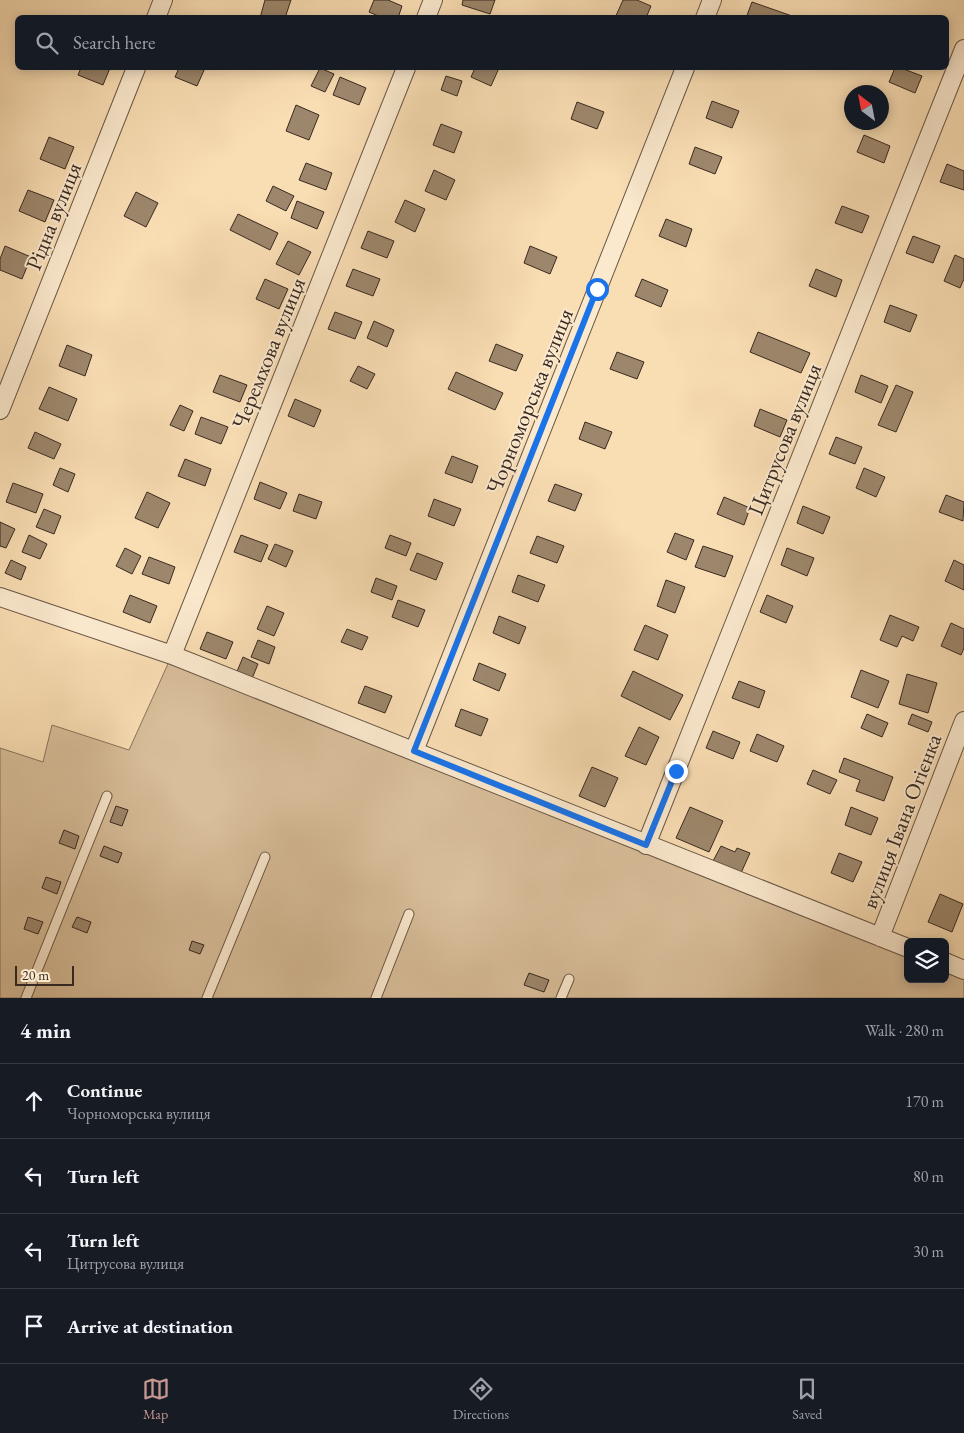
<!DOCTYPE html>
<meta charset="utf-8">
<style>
body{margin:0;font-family:"EB Garamond",serif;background:#242831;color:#f1f3f6}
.controls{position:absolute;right:15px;bottom:15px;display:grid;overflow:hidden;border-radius:8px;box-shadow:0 2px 12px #0003}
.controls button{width:45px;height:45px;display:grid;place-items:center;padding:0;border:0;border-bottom:1px solid #363941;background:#171b24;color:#f1f3f6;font:25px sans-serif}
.compass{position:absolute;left:844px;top:85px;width:45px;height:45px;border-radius:50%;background:#171b24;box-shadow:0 2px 12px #0003;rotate:328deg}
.scale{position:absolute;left:15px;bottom:12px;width:59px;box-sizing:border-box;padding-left:5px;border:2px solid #392920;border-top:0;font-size:14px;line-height:18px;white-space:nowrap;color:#392920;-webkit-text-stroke:4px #fbe9ce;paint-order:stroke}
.stop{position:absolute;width:15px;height:15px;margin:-11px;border:4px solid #1a73e8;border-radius:50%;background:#fff}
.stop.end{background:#1a73e8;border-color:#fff;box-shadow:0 1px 5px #0008}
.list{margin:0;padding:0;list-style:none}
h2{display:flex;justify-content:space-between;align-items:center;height:65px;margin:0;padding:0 20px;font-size:21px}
h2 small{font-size:16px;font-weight:400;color:#9ea1a6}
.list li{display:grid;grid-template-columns:32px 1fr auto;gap:15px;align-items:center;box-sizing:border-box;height:75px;padding:0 20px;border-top:1px solid #363941}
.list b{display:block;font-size:19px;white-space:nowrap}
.list p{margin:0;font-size:16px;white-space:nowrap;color:#9ea1a6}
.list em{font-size:16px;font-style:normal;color:#9ea1a6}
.icon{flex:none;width:28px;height:28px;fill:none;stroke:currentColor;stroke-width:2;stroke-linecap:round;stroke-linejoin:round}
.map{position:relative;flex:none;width:964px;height:998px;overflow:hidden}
.search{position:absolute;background:#171b24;box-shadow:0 2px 12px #0003;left:15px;right:15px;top:15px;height:55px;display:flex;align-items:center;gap:12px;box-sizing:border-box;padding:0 18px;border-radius:8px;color:#9ea1a6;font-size:19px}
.sheet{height:365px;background:#171b24}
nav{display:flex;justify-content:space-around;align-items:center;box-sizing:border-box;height:70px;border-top:1px solid #363941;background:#171b24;font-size:14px;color:#9ea1a6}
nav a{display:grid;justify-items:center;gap:2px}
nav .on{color:#c59692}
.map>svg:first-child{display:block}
.green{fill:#d8be9a;stroke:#88745d}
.building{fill:#9d876c;stroke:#392920}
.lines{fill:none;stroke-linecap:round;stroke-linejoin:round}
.lane-casing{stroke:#695645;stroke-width:11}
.street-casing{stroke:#695645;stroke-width:20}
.lane{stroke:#fbe9ce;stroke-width:9}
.street{stroke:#fbe9ce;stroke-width:18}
.route{stroke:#1a73e8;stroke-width:6}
.labels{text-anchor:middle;stroke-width:4;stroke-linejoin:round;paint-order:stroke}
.street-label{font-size:22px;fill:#392920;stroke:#fbe9ce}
</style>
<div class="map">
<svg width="964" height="998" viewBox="0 0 964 998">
<rect width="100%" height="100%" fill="#f9ddb3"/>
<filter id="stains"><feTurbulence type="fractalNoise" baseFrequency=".004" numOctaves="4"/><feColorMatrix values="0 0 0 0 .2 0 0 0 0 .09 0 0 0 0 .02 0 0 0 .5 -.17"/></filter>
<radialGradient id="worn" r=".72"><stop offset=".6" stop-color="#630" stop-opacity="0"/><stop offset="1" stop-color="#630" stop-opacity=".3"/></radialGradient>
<path class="green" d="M172 655 908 948V979H945V962L964 970V998H0V748L43 762 52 725 129 750Z"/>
<path class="building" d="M265 0H291L285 18H260Z
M374 0H388L402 6 398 18H383L369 12Z
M463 0H495L490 14 462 5Z
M623 0H637L651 6 646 18H615Z
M752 2 792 16V18H746Z
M81 68H110L103 85 78 75Z
M179 68H205L197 86 175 77Z
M320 68 334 74 325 92 311 86Z
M475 68H499L491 86 471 77Z
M895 68H901L922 76 915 93 889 82Z
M446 76 462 81 457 96 441 90Z
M340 77 366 88 359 105 333 95Z
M712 101 739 111 732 128 706 118Z
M577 102 604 112 597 129 571 119Z
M296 105 319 115 309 140 286 131Z
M441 124 462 132 454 153 433 145Z
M864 135 890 146 884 163 857 152Z
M49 137 74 147 65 169 40 159Z
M695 147 722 157 715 174 689 164Z
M306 163 332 173 326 190 299 180Z
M947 164 964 171V190L940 182Z
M434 170 455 180 446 200 425 191Z
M273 186 294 196 286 211 266 201Z
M28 190 54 200 45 222 19 211Z
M136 192 158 203 146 227 124 216Z
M405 200 425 209 415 232 395 222Z
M297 201 324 212 317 229 291 218Z
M842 206 869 216 862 233 835 223Z
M238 214 278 233 270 250 230 230Z
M666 219 692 229 686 247 659 236Z
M368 231 394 241 387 258 361 248Z
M913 236 940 246 933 263 906 253Z
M288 241 311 252 299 275 276 264Z
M5 246 31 257 22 279 0 270V259Z
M530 246 557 257 550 274 524 263Z
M955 255 964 259V279L960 288 944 281Z
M353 269 380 279 373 296 346 286Z
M816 269 842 280 836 297 809 286Z
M265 279 288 289 279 309 256 299Z
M642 279 668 290 661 307 635 296Z
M890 305 917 315 910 332 884 322Z
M335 312 362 322 355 339 328 329Z
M374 321 394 330 387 347 367 338Z
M758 332 810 353 801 373 750 352Z
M496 344 523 355 516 371 489 361Z
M67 345 92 355 85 376 59 366Z
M617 352 644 362 637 379 610 369Z
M358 366 375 374 367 389 350 381Z
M456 372 503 393 495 410 448 389Z
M220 375 247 385 240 402 213 392Z
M861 375 888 386 881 403 855 392Z
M896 385 913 392 896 432 878 425Z
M49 387 77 399 68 421 39 409Z
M295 399 321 410 314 427 288 416Z
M180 405 193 411 184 431 170 425Z
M760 409 787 420 780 437 754 426Z
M201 417 228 427 221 444 195 434Z
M585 422 612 432 605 449 579 439Z
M35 432 61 444 54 459 28 448Z
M836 437 862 447 855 464 829 454Z
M452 456 478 466 472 483 445 473Z
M185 459 211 469 205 486 178 476Z
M60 468 75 474 68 492 53 485Z
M864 468 885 477 876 497 856 488Z
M260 482 287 493 280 509 254 499Z
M13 483 43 494 36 513 6 502Z
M555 484 582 494 575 511 548 501Z
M147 492 170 503 158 528 135 518Z
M299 494 322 502 316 519 293 511Z
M946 495 964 502 963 521 939 512Z
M724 497 750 508 744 525 717 514Z
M434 499 461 509 454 526 428 516Z
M803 506 830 517 823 534 797 523Z
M44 509 61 516 54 534 36 527Z
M0 522 15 529 6 548 0 546Z
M675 533 694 540 686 560 667 552Z
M29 535 47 544 40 559 22 552Z
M241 535 268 545 261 562 234 552Z
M390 535 411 543 406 556 385 548Z
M537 536 564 546 557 563 530 553Z
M275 544 293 551 286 567 268 559Z
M703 546 733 556 725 577 695 567Z
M125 548 141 556 132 574 116 566Z
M787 548 814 558 807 576 781 565Z
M417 553 443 563 436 580 410 570Z
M149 557 175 567 169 584 142 574Z
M11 560 26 567 21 580 5 573Z
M954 560 964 565V590L945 581Z
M518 575 545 585 538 602 512 592Z
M376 578 397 586 392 600 371 592Z
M666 580 685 587 675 613 657 606Z
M130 595 157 606 150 623 123 612Z
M767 595 793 606 786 623 760 612Z
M398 600 425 610 418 627 392 617Z
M267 606 284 613 274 636 257 629Z
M890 615 919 627 913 641 902 636 897 647 880 640Z
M499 616 526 627 519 644 493 633Z
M951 623 964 629V648L961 655 941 646Z
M645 625 668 635 658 660 634 650Z
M347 629 368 637 362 650 341 642Z
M207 632 233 642 226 659 200 649Z
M258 640 275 647 269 664 251 657Z
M243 657 258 664 251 681 236 674Z
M479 663 506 674 499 691 473 680Z
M861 670 889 681 878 708 851 697Z
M633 671 683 695 670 720 621 696Z
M907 674 937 683 928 713 899 704Z
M739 681 765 691 759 708 732 698Z
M365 686 392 696 385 713 358 703Z
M461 709 488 719 481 736 455 726Z
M867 714 888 723 882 737 861 728Z
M912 714 932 722 928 732 908 724Z
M639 727 659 737 646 765 625 756Z
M713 731 740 742 733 759 706 748Z
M757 734 784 746 777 762 750 751Z
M844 758 893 777 884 801 856 791 860 780 839 772Z
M592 767 618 778 605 807 579 796Z
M813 770 837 780 830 794 807 784Z
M116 806 128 810 122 826 110 822Z
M690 807 723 821 709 852 676 838Z
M851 807 878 818 871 835 845 825Z
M64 830 79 836 75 849 59 843Z
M104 846 122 853 118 863 100 856Z
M721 846 735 852 737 848 750 853 741 873 713 861Z
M839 853 862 862 853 882 831 873Z
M46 877 61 882 57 894 42 888Z
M940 894 963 904 952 932 928 922Z
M28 917 43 922 38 934 24 929Z
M77 917 91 922 87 933 72 927Z
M192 941 204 945 200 954 189 950Z
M529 973 549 980 544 992 524 985Z"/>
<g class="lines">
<defs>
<path id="lane" d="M26 998 107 796
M207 998 265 857
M376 998 409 914
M561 998 569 979"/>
<path id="street" d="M156 18 163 0
M426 18 433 0
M705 18 712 0
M0 410 136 68
M0 597 172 655 908 948
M172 655 406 68
M414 751 685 68
M646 845 964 49
M880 937 964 721
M945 962 964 970"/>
</defs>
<use href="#lane" class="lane-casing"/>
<use href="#street" class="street-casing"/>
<use href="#lane" class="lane"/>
<use href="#street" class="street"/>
</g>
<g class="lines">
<path class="route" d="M597 289 414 751 646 845 676 771"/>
</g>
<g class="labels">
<g class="street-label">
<text transform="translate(53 216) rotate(-68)" y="8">Рідна вулиця</text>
<text transform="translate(268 353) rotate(-68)" y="8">Черемхова вулиця</text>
<text transform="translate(529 401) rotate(-68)" y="8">Чорноморська вулиця</text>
<text transform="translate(784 439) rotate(-68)" y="8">Цитрусова вулиця</text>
<text transform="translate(901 821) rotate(-69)" y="8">вулиця Івана Огієнка</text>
</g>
</g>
<rect width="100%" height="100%" filter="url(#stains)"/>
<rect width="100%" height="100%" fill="url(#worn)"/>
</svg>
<div class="controls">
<button><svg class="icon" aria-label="layers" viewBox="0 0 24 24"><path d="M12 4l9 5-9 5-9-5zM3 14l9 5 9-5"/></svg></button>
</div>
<svg class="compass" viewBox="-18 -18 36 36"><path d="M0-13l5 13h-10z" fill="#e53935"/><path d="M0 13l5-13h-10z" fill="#9ea1a6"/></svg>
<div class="scale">20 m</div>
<div class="stop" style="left:597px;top:289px"></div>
<div class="stop end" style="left:676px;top:771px"></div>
<div class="search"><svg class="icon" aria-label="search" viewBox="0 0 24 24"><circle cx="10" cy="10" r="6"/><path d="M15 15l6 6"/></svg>Search here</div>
</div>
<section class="sheet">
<h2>4 min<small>Walk · 280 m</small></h2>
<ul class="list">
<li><svg class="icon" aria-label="ahead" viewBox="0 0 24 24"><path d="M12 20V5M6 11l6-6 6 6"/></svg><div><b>Continue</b><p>Чорноморська вулиця</p></div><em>170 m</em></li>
<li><svg class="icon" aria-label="left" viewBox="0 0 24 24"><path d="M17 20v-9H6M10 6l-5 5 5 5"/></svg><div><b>Turn left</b></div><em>80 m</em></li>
<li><svg class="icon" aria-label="left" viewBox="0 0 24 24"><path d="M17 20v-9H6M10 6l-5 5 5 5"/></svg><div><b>Turn left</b><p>Цитрусова вулиця</p></div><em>30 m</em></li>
<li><svg class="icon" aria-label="arrive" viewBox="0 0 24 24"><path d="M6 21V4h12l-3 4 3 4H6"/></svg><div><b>Arrive at destination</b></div></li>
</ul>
</section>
<nav>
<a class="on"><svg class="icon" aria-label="map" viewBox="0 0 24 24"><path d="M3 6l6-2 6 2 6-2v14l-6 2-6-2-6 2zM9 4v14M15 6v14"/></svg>Map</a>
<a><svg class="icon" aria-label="directions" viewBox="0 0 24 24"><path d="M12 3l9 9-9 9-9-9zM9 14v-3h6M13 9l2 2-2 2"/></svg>Directions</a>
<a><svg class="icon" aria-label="saved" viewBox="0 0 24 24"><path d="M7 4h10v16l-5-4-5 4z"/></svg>Saved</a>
</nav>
